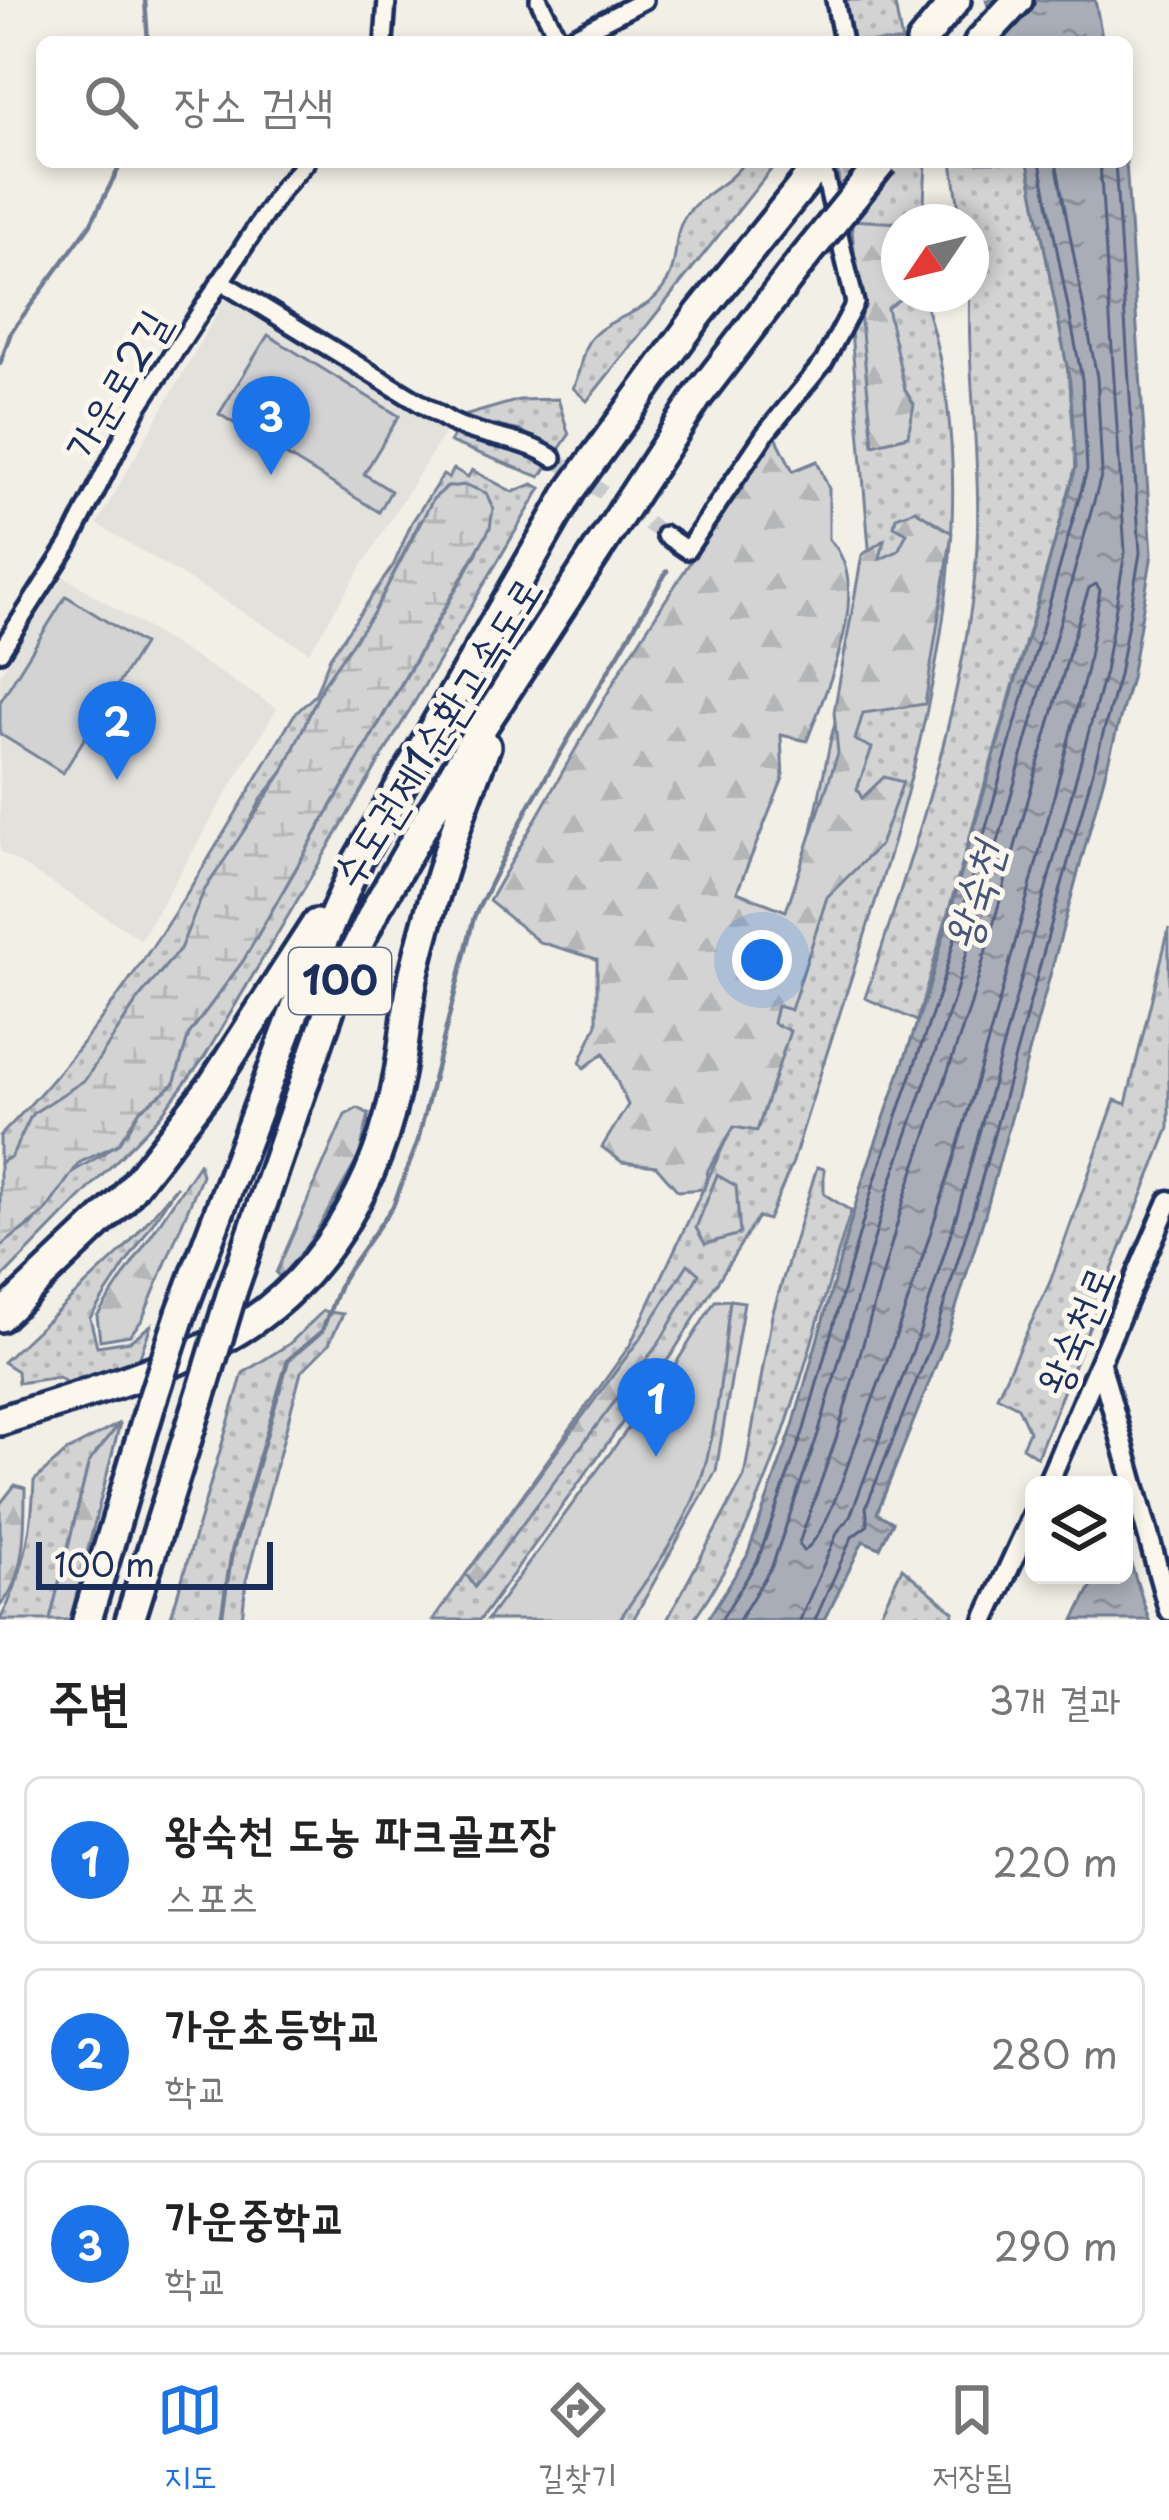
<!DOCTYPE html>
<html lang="ko">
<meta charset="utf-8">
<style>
body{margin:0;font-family:"Playpen Sans","Poor Story",sans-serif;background:#f2f2f2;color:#222}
.controls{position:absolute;right:36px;bottom:36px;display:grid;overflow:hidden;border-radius:18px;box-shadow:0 6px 18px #0003}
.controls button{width:108px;height:108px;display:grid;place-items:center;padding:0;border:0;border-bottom:3px solid #e0e0e0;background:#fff;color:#222;font:60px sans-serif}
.compass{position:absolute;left:881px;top:204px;width:108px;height:108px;border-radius:50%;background:#fff;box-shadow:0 6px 18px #0003;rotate:235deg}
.scale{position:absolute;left:36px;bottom:30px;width:237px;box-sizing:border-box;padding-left:12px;border:6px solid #1b2f5e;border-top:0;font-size:33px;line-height:42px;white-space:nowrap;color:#1b2f5e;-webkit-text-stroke:9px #fbf7ec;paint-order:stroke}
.you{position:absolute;left:762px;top:960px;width:42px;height:42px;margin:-30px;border:9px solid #fff;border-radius:50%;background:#1a73e8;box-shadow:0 0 0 18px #1a73e833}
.badge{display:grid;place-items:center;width:78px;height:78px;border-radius:50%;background:#1a73e8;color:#fff;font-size:39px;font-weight:700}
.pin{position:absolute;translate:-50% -99px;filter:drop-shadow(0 3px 6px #0008)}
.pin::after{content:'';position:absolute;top:63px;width:42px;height:36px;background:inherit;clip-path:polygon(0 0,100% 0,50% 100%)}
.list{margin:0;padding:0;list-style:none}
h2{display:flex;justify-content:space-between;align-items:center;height:156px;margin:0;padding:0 48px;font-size:51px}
h2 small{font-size:39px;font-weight:400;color:#767676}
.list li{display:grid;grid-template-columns:78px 1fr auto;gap:36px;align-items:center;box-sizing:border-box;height:168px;margin:0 24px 24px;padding:0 24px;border:3px solid #e0e0e0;border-radius:18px}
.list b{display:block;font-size:45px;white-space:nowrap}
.list p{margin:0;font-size:39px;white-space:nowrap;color:#767676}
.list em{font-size:39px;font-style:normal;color:#767676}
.icon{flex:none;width:66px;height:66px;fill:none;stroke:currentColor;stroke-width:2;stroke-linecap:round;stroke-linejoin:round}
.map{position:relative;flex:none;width:1169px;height:1620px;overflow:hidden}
.search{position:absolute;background:#fff;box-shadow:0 6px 18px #0003;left:36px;right:36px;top:36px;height:132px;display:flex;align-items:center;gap:30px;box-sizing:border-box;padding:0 42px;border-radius:18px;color:#767676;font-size:45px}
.sheet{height:732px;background:#fff}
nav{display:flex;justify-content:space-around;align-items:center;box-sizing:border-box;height:168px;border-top:3px solid #e0e0e0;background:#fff;font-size:33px;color:#767676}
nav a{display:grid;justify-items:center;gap:6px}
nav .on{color:#1a73e8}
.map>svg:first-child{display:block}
.built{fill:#e2e1dc}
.grass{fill:url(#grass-dots);stroke:#768198;stroke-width:3}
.forest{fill:url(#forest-firs);stroke:#768198;stroke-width:3}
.wetland{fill:url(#wetland-marsh);stroke:#768198;stroke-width:3}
.park{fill:#d2d3d2;stroke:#768198;stroke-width:3}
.water{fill:url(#water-ripples);stroke:#707b93;stroke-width:3}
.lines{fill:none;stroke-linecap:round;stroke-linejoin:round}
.shore{stroke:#546182;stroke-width:3}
.stream{stroke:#707b93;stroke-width:4.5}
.minor-tunnel{stroke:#c7c9cb;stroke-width:15;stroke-dasharray:15 8;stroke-linecap:butt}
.minor-casing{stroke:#1b2f5e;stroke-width:24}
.tertiary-casing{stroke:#1b2f5e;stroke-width:27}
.motorway-casing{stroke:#1b2f5e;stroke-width:36}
.minor{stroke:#fbf7ec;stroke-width:15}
.tertiary{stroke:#fbf7ec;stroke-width:18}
.motorway{stroke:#fbf7ec;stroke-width:27}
.motorway-bridge-casing{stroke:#1b2f5e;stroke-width:36;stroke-linecap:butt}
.motorway-bridge{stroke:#fbf7ec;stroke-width:27}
.labels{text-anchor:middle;stroke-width:10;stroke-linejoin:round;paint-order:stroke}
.shield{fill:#fbf7ec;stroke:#5e6b89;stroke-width:3}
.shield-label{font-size:39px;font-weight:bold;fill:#1b2f5e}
.street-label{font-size:42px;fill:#1b2f5e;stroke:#fbf7ec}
.water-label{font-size:45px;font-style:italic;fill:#465579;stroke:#fbf7ec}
</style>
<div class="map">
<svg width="1169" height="1620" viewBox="0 0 1169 1620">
<defs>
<pattern id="grass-dots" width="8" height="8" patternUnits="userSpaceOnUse" patternTransform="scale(3)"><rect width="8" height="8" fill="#d2d3d2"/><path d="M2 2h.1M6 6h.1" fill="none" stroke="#b4b5b7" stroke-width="1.8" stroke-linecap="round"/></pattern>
<pattern id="forest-firs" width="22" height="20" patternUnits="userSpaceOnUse" patternTransform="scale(3)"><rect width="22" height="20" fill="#d2d3d2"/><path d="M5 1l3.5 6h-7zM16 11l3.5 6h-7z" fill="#b4b5b7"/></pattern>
<pattern id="wetland-marsh" width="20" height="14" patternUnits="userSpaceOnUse" patternTransform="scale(3)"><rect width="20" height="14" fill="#d2d3d2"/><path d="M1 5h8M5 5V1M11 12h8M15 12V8" fill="none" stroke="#b4b5b7"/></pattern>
<pattern id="water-ripples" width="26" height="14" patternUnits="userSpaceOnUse" patternTransform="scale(3)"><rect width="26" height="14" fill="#a9adb7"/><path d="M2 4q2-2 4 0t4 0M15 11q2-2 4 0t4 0" fill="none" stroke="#898d98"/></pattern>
</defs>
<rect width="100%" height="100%" fill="#f2efe6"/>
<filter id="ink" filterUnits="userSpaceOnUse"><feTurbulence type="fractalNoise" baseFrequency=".00833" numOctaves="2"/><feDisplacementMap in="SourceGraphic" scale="24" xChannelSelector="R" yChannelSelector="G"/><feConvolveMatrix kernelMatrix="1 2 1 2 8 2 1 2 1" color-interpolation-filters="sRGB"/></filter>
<g filter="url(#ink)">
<path class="built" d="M225 299 448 427 309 652 97 524Z
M60 574 277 708 141 939 0 851V675Z"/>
<path class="grass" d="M841 0H894L902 42H848Z
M744 162H777L587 401 573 388C581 373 581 347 593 336 618 311 655 315 671 273 679 250 672 232 689 211 705 191 729 185 744 162Z
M837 162H926L923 222H899V294H922C1016 570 871 896 793 1162L768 1220 758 1217 672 1354 480 1620H433L630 1345 743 1104 774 1017 831 738 872 584Z
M952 162H1028L1070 382 1076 467 917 1021 865 998C910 863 957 727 974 584 983 506 973 426 970 348 968 305 971 265 971 222H961Z
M558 399 569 435 540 477 450 442 457 431 542 459 549 447 521 431 457 418 519 400Z
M454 469 468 477 472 470 513 492 533 484 541 488 204 1058 159 1117 0 1280V1247L5 1239 32 1225 67 1175 103 1154 128 1131 140 1110 174 1083 189 1034 243 961 477 553 493 509 420 521 374 612 323 685 283 772 262 798 229 861 213 877 180 949 140 997 85 1081 33 1114 11 1157 0 1163V1136C123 1013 206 863 294 715L315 695 330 657 394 564 412 522 443 475 448 478Z
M1169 928V1128L1037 1457 1022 1447 1029 1431 1018 1407 997 1396 1050 1282 1115 1100 1126 1104Z
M817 1167 824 1169V1194L851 1211C808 1345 776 1503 693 1620H667L744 1477 772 1315Z
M177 1186 90 1318 97 1346 130 1341 151 1325 138 1362 70 1386 59 1377 18 1383 17 1371 3 1362 125 1248Z
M730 1300 744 1302 716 1471 633 1620H619L666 1550 714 1421Z
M323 1311 343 1314 329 1344 301 1372 246 1581 242 1620H170L243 1373 289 1344Z
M120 1423 89 1462 50 1620H0C23 1577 32 1532 34 1481L67 1451Z
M902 1568 954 1612 950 1620H877Z"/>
<path class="forest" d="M851 220 899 223V294H907L887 308 905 390 914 404 908 436 873 445Z
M776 437 793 471 817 461 829 489V539C876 586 827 686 807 741L781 735 783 778 737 892 786 911 838 753 834 712 862 555 884 540 880 559 898 551 907 533 894 526 896 517 915 510 952 533 925 704 863 713 855 740 872 748 857 789 862 798 884 777 903 782 880 845 827 897 791 1010 777 1006 773 1023 790 1031 757 1131 734 1127 708 1170 704 1189 678 1191 656 1166 622 1162 602 1147 628 1105 604 1053 584 1068 580 1062 597 1024V959L539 942 489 901 623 666 765 446Z
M358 1108 369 1114 359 1157 293 1272 282 1279 276 1273 345 1115Z
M199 1164 202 1175 142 1320 130 1335 100 1340 97 1316Z
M717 1175 736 1186 740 1234 705 1244 696 1228Z
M688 1264 699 1274 659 1343 475 1587 466 1574 642 1336Z
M120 1423 70 1620H50L89 1462Z
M15 1485 25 1488C25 1523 26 1579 0 1606V1504Z"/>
<path class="wetland" d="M466 485 486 493 493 509 490 528 243 961 189 1034 174 1084 140 1110 118 1144 79 1163 45 1212 0 1247V1163L11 1157 32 1114 85 1080 140 997 180 949 204 891 283 772 323 685 374 612 433 499 447 487Z"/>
<path class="park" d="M268 335 399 416 364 474 391 491 379 512 219 414Z
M66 596 143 644 63 773 0 734V702Z
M730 1300C722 1363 719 1433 696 1493 678 1539 646 1580 619 1620H487L675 1365 715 1301Z"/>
<path class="water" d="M986 0H1095L1103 42H1000Z
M1028 162H1126L1152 554 1131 678 984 1218 946 1340 877 1513 893 1522 880 1548 863 1541 825 1620H707L747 1556 793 1426 862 1182 928 991 1076 467 1070 382Z
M1124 1542 1149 1620H1074L1097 1575H1124Z"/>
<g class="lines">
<path class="shore" d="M1096 584 1100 590 1087 669C1018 934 952 1201 851 1456 842 1480 824 1539 803 1551L799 1543 836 1439 905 1196 971 1004 1077 625 1089 588Z
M721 1620 758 1560 804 1429 873 1186 939 994 1087 470 1082 379 1040 162
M739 1620 772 1566 818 1434 888 1191 954 998 1102 473 1097 377 1056 162
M800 1620 838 1531 850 1517 920 1331 958 1210 1105 672 1125 552 1100 162
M815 1620 852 1537 868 1525 866 1507 934 1337 972 1215 1119 675 1140 553 1115 162"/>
<path class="stream" d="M145 0 148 42
M0 364 11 332 90 225 122 162
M221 1620 232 1552 288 1360 322 1331 342 1279 393 1206 417 1144 474 917 529 806 667 571"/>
<path class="minor-tunnel" d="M553 458 665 535"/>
<defs>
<path id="minor" d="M539 0 560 42
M835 0 843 42
M384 42 387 0
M563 42 644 0
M220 281 451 422C485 439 521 437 553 458
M665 535 687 550 765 434 824 362 855 303 822 163
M0 652 69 544 138 407 281 190 306 162"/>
<path id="tertiary" d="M1101 1366 1169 1610
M1047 1485 1169 1201
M985 1620 1034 1513"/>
<path id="motorway" d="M921 42 956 0
M979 42 1018 0
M232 1292 338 985 376 908 468 749 698 396 800 263
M181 1313 307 978 358 860 571 490 699 314 821 162
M0 1317 122 1201 213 1084 316 924
M0 1421C72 1398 147 1377 215 1343 319 1292 380 1183 399 1073 405 1040 407 1006 414 973 433 895 456 821 486 746
M87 1620 151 1404
M130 1620 204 1385"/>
</defs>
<use href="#minor" class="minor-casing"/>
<use href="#tertiary" class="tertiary-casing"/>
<use href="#motorway" class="motorway-casing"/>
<use href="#minor" class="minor"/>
<use href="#tertiary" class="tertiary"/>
<use href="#motorway" class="motorway"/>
<defs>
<path id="motorway-bridge" d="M800 263 882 162
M204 1385 232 1292
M151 1404 181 1313"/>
</defs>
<use href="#motorway-bridge" class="motorway-bridge-casing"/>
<use href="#motorway-bridge" class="motorway-bridge"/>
</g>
</g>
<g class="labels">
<rect class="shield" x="289" y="948" width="102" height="66" rx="9"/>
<g class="shield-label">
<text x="340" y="995">100</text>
</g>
<g class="street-label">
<text transform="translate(117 385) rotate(-60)" y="15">가운로2길</text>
<text transform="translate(437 732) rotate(-58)" y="15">수도권제1순환고속도로</text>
<text transform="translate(1076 1330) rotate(-67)" y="15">왕숙천로</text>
</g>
<g class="water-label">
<text transform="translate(974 896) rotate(-74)" y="16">왕숙천</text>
</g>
</g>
</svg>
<div class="controls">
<button><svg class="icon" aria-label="layers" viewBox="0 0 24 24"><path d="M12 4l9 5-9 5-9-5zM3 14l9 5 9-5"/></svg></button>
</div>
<svg class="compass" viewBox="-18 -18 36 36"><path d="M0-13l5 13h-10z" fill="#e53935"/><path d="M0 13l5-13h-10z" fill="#767676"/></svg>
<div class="scale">100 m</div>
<div class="you"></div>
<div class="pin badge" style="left:656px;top:1457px">1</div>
<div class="pin badge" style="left:117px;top:780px">2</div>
<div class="pin badge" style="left:271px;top:475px">3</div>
<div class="search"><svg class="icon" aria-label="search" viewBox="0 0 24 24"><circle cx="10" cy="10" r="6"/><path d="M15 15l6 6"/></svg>장소 검색</div>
</div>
<section class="sheet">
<h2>주변<small>3개 결과</small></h2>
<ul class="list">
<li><span class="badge">1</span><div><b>왕숙천 도농 파크골프장</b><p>스포츠</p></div><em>220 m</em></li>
<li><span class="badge">2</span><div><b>가운초등학교</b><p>학교</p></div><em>280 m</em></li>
<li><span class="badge">3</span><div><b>가운중학교</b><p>학교</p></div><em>290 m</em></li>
</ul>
</section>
<nav>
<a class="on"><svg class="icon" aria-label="map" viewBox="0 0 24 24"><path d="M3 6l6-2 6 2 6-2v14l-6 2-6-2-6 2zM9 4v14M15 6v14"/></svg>지도</a>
<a><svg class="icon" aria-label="directions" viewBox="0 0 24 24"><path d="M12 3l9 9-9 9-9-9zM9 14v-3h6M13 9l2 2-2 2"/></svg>길찾기</a>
<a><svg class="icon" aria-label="saved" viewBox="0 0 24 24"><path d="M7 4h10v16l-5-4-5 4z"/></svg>저장됨</a>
</nav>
